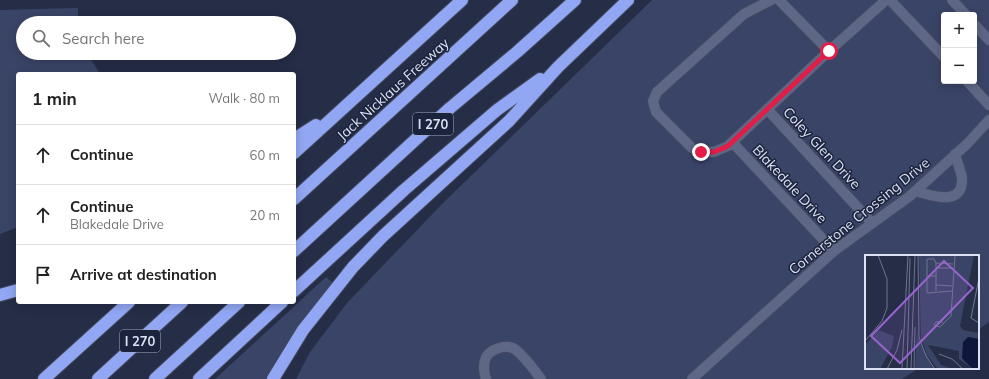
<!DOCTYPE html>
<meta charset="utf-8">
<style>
body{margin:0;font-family:Mulish,sans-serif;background:#f2f2f2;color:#222}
.controls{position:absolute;right:12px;top:12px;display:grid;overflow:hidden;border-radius:4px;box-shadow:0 2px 10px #0003}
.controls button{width:36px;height:36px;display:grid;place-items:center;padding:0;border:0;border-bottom:1px solid #e0e0e0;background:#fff;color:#222;font:20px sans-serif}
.stop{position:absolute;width:12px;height:12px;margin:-9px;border:3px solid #e11d48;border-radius:50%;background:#fff}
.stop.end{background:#e11d48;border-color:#fff;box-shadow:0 1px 4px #0008}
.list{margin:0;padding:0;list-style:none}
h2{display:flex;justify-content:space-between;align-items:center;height:52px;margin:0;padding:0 16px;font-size:17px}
h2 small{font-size:13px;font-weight:400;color:#767676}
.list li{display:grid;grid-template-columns:26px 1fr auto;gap:12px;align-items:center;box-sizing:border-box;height:60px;padding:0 16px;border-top:1px solid #e0e0e0}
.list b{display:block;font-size:15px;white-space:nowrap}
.list p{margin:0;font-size:13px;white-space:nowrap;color:#767676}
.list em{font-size:13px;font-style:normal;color:#767676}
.icon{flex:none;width:22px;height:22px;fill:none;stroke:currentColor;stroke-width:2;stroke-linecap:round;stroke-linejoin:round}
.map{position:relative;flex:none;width:989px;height:379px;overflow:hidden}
.search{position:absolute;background:#fff;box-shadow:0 2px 10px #0003;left:16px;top:16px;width:280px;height:44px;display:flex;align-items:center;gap:10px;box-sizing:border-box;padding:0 14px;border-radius:22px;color:#767676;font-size:15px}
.panel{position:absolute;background:#fff;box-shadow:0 2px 10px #0003;left:16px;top:72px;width:280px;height:232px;border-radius:4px}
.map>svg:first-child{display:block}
.green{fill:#3a4467;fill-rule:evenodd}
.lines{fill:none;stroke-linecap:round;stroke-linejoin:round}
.minor-casing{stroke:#444a60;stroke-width:12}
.highway-casing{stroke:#444a60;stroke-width:14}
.minor{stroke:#5e6786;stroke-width:10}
.highway{stroke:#92a7f3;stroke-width:12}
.route{stroke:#e11d48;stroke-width:5}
.labels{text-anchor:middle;stroke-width:3;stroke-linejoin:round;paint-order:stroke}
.shield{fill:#1c233c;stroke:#a2a9bd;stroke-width:1}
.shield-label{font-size:13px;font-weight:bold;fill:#dce2f4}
.street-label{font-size:14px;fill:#dce2f4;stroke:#1c233c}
.inset-road{fill:none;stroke:#6e758c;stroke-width:1}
.view{fill:#9863cf;fill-opacity:0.15;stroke:#9863cf;stroke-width:2}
.inset-edge{fill:none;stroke:#dce2f4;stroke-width:2}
</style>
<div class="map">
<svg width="989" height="379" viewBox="0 0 989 379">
<rect width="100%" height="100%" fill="#252d47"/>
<path class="green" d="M652 0H989V322L978 330V256H866V368H919L902 379H296L310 352 347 303 442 204ZM944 15H974V81H944Z
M78 8V23H23V53H87L100 74H18V227L0 234V10Z
M326 277 333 283 267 379H215Z"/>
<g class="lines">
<defs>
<path id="minor" d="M771 0 744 14 657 92 653 101 656 112 692 148 701 152H714L728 146 829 51
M779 0 829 51 886 0
M890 0 944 57
M952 0 966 15
M974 24 989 40
M967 81 989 105
M767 109 872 223
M732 142 834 251
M915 191C931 195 963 208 962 178 961 171 957 162 955 154
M486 379C484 373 483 367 485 360 488 349 507 343 516 350 526 358 534 370 541 379
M692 379 834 251 910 196 968 143 989 120"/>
<path id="highway" d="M294 139 316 125
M294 153 462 0
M294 199 512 0
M294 251 450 108 517 52 575 0
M294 291 404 190 497 110 540 79
M0 295 18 290
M44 379 129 302
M98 379 182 302
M155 379 239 302
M199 379 282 302
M273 379 303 330 353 267 383 236 509 121 558 67 628 0"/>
</defs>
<use href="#minor" class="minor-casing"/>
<use href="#highway" class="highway-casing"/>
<use href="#minor" class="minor"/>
<use href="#highway" class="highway"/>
</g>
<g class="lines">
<path class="route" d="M701 152H714L728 146 829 51"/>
</g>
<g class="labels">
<g class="shield">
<rect x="413" y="113" width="40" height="22" rx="3"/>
<rect x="120" y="330" width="40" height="22" rx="3"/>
</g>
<g class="shield-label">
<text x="433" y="129">I 270</text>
<text x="140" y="346">I 270</text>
</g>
<g class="street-label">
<text transform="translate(393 89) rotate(-42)" y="5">Jack Nicklaus Freeway</text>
<text transform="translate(822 148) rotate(47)" y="5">Coley Glen Drive</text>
<text transform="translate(790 184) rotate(47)" y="5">Blakedale Drive</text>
<text transform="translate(859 216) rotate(-39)" y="5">Cornerstone Crossing Drive</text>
</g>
</g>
<g transform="translate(865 255)">
<rect width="114" height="114" fill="#252d47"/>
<path d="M54 0H109L95 71 98 75 114 78V84L103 82 98 105 108 114 94 104V96L63 90 76 110 88 114H73L62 100 56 83ZM13 75 29 81 27 92 15 114H0V90ZM52 76 53 83 69 114H50Z" fill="#3a4467"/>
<path d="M103 82 114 84V114H108L97 103 98 87Z" fill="#0f163c"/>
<path class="inset-road" d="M53 0 54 82 61 101 70 114M71 8 69 4H62V38L87 36M71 8 88 9M71 13H88M63 21H71V8M114 23 106 63 114 68M71 30 87 31M71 36V21M78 67H71L69 70 75 72 86 61 90 0M0 86 17 66 22 53V24L13 0M74 99 87 104 98 114M22 114 32 95 37 75M37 114 43 0M42 114 45 3M46 114 50 0M49 114 50 72"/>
<path class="view" d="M79 6 108 33 35 108 6 81Z"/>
<rect width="114" height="114" class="inset-edge"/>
</g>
</svg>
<div class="controls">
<button>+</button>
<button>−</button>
</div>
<div class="stop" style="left:829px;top:51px"></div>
<div class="stop end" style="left:701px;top:152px"></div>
<div class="search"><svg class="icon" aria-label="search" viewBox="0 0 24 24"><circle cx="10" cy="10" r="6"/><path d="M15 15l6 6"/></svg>Search here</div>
<section class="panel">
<h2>1 min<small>Walk · 80 m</small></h2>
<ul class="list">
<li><svg class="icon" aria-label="ahead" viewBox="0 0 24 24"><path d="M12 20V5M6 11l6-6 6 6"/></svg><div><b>Continue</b></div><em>60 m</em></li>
<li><svg class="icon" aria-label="ahead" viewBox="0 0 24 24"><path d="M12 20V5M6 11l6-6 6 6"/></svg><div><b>Continue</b><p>Blakedale Drive</p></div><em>20 m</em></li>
<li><svg class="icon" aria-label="arrive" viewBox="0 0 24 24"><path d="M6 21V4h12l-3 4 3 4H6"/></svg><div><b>Arrive at destination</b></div></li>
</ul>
</section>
</div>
